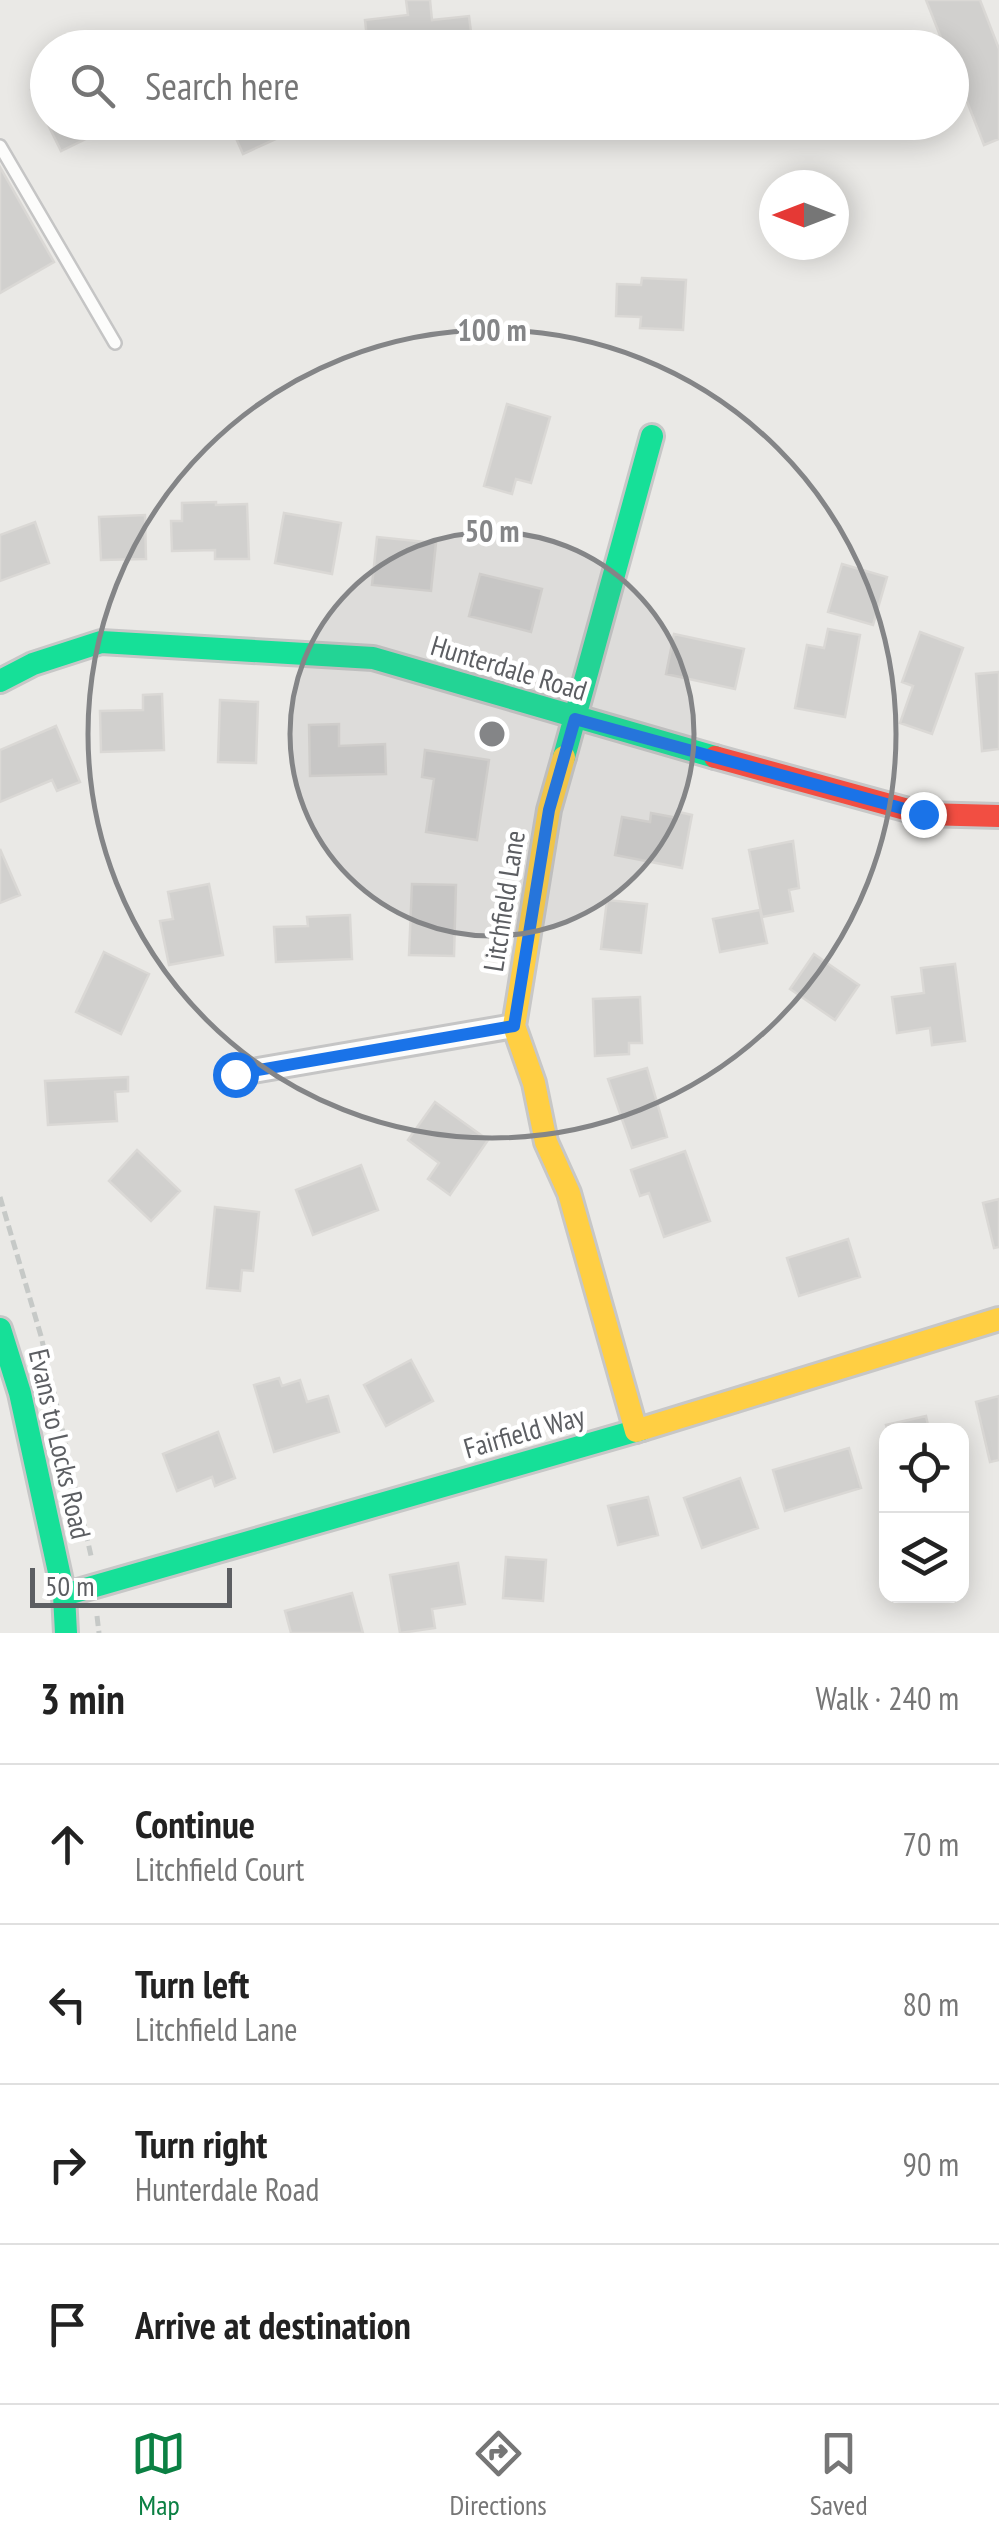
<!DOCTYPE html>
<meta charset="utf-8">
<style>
body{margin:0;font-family:"PT Sans Narrow",sans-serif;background:#f2f2f2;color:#222}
.controls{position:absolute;right:30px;bottom:30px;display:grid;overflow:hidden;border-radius:20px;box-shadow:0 5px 25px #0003}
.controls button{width:90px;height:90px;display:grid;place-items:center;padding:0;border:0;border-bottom:2px solid #e0e0e0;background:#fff;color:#222;font:50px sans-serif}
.compass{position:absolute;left:759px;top:170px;width:90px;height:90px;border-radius:50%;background:#fff;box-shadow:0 5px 25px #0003;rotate:270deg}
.scale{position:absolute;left:30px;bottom:25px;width:202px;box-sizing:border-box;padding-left:10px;border:5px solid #5c5e62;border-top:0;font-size:28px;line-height:35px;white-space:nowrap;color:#5c5e62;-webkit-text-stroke:8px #fff;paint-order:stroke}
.stop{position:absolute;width:30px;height:30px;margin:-22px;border:8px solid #1a73e8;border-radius:50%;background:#fff}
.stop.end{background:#1a73e8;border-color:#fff;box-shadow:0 2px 10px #0008}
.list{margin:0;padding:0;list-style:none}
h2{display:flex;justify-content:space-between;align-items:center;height:130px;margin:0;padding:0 40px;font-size:42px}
h2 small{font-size:32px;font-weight:400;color:#767676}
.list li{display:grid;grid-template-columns:65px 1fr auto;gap:30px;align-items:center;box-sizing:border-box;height:160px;padding:0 40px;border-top:2px solid #e0e0e0}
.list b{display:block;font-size:38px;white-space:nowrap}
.list p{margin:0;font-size:32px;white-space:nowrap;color:#767676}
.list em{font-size:32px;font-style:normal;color:#767676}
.icon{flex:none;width:55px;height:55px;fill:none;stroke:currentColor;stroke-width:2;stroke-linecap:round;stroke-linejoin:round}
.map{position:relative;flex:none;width:999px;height:1633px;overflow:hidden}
.search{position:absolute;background:#fff;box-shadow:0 5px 25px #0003;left:30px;right:30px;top:30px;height:110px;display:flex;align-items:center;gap:25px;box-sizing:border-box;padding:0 35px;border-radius:55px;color:#767676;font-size:38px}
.sheet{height:770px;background:#fff}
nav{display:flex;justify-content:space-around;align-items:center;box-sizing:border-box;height:140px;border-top:2px solid #e0e0e0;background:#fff;font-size:28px;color:#767676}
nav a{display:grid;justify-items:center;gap:5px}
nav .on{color:#0b8043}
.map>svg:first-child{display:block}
.building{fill:#d1d0ce;stroke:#dad8d5;stroke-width:2.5}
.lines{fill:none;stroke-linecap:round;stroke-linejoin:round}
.lane-casing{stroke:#c5c5c5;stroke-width:16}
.street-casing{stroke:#c5c5c5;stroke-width:28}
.fast-casing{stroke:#c7c7c7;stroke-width:28}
.slow-casing{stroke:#c7c7c7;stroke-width:28}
.jam-casing{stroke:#c7c7c7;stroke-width:28}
.path{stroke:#c6c9c7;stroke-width:5;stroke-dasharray:10 5;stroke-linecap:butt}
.lane{stroke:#fcfcfb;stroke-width:11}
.street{stroke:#fcfcfb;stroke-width:22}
.fast{stroke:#16e098;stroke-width:22}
.slow{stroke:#ffcf43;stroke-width:22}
.jam{stroke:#f24e42;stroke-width:22}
.route{stroke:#1a73e8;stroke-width:12}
.ring{fill:none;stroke:#848587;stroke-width:5}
.labels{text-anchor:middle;stroke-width:9;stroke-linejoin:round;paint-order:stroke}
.street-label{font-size:28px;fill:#5c5e62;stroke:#fff}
.centre{fill:#848587;stroke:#fff;stroke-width:5}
.ring-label{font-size:30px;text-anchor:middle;font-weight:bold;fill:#848587;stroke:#fff;stroke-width:9;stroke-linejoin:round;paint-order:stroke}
</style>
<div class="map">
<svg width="999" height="1633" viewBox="0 0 999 1633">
<rect width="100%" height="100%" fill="#eae9e6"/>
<path class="building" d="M406 0H430L432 20 469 16 473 48H368L365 20 408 15Z
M926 0H980L999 49V139L984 145 952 63V48H945Z
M48 82V122H90L96 134 61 151 31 90Z
M229 122H285L289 133 243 154Z
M0 167 54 262 0 293Z
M642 278 686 280 683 330 640 328 641 317 616 316 617 284 641 285Z
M507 404 550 417 531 483 516 479 512 494 484 486Z
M216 502V505L247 504 249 559H215V550L172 551 171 521H182V503Z
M284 513 341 523 332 574 275 563Z
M145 515 146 559 101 560 99 517Z
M35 522 49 563 0 581V535Z
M377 537 436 543 431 591 372 585Z
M842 564 887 577 873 625 828 612Z
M480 574 542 589 531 632 469 616Z
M828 629 860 635 845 717 795 708 807 645 824 648Z
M920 632 963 648 932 734 900 723 913 686 902 682Z
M674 634 744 649 735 689 666 674Z
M999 672V749L982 751 976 674Z
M162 694 164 750 101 752 100 711 143 710V695Z
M220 700 258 702 256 763 218 762Z
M339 724V746L385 744 386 774 310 776 309 725Z
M56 726 80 782 57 791 52 780 0 802V750Z
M425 750 489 760 477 840 426 832 434 779 422 777Z
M679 812 692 815 682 868 615 855 622 817 650 822 651 813 678 818Z
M793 841 799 888 789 890 793 911 762 917 749 850Z
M0 849 20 895 0 903Z
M209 884 223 955 169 965 160 921 173 919 168 892Z
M412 884 456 885 454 956 409 955Z
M607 900 647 904 641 953 601 949Z
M760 910 767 943 720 952 713 919Z
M350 915 352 959 276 962 274 927 308 926 307 917Z
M104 952 149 974 121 1034 76 1012Z
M814 954 859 985 835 1020 790 989Z
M955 964 965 1041 932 1045 930 1028 897 1033 892 997 924 993 921 968Z
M640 997 642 1043H629V1054L595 1056 593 999Z
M647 1068 667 1137 632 1148 608 1079Z
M128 1077V1091L115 1092 117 1121 48 1125 45 1081Z
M435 1102 488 1140 450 1195 428 1179 439 1163 408 1140Z
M137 1150 180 1191 151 1221 109 1181Z
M685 1151 710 1221 664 1237 649 1193 640 1196 631 1170Z
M361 1165 378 1210 313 1235 296 1190Z
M999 1199V1247L994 1248 983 1203Z
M215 1207 259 1212 253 1271 242 1270 240 1291 207 1288Z
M848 1239 860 1277 799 1296 787 1258Z
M411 1360 433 1401 386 1426 364 1385Z
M279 1378 282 1386 300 1380 307 1402 328 1396 339 1432 274 1452 254 1385Z
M999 1396V1460L990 1462 976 1402Z
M926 1416 929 1430H888L886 1425Z
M218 1432 235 1478 215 1486 212 1477 177 1491 163 1454Z
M849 1448 861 1488 785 1511 773 1470Z
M740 1478 758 1528 702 1548 684 1498Z
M648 1497 658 1535 618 1545 608 1506Z
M506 1557 546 1560 543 1601 503 1598Z
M458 1563 465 1604 432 1609 435 1628 400 1633 390 1575Z
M352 1593 363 1633H291L285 1611Z"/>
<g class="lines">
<defs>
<path id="lane" d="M0 146 115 343"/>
<path id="street" d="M235 1074 514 1026"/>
<path id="fast" d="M0 681 33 664 101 642 373 658 715 757
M564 757 652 436
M0 1329 20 1393 64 1595 66 1633
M64 1595 642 1429"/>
<path id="slow" d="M564 757 549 810 514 1026 534 1083 546 1142 569 1193 636 1431
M642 1429 999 1319"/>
<path id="jam" d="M715 757 923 814 999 816"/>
</defs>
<use href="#lane" class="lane-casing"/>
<use href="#street" class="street-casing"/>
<use href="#fast" class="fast-casing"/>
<use href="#slow" class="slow-casing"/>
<use href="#jam" class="jam-casing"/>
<path class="path" d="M0 1197 41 1336 92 1560
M97 1616 99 1633"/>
<use href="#lane" class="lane"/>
<use href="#street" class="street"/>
<use href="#fast" class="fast"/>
<use href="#slow" class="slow"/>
<use href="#jam" class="jam"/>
</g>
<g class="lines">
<path class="route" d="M235 1074 514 1026 549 810 575 719 923 814"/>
</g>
<circle cx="492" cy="734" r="202" fill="#848587" fill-opacity=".12"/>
<g class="ring">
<circle cx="492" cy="734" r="202"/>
<circle cx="492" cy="734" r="404"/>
</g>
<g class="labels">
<g class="street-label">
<text transform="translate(509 668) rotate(17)" y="10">Hunterdale Road</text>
<text transform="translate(504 901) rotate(-81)" y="10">Litchfield Lane</text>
<text transform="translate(524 1432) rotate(-16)" y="10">Fairfield Way</text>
<text transform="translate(60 1444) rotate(77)" y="10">Evans to Locks Road</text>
</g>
</g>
<circle cx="492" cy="734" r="15" class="centre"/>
<g class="ring-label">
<text x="492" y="341">100 m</text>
<text x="492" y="542">50 m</text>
</g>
</svg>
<div class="controls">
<button><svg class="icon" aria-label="locate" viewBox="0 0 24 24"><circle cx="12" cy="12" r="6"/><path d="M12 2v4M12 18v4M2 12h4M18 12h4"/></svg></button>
<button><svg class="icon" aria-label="layers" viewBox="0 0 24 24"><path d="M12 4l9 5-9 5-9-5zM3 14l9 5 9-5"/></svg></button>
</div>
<svg class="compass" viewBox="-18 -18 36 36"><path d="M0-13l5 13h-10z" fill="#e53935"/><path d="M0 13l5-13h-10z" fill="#767676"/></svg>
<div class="scale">50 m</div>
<div class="stop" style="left:235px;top:1074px"></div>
<div class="stop end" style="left:923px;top:814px"></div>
<div class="search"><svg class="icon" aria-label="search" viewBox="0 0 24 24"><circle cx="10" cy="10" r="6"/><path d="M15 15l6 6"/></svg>Search here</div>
</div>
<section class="sheet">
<h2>3 min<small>Walk · 240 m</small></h2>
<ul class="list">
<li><svg class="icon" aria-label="ahead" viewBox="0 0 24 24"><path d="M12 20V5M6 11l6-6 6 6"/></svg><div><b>Continue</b><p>Litchfield Court</p></div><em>70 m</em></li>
<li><svg class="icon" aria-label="left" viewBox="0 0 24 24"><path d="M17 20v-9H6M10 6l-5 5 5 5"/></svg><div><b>Turn left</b><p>Litchfield Lane</p></div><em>80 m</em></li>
<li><svg class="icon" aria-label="right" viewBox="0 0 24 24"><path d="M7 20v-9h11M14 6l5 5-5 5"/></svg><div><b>Turn right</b><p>Hunterdale Road</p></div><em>90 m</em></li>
<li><svg class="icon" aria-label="arrive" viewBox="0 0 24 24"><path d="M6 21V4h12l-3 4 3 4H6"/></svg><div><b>Arrive at destination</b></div></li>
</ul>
</section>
<nav>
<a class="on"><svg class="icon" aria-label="map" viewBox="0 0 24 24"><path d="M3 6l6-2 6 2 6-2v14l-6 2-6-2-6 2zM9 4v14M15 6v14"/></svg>Map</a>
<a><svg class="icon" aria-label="directions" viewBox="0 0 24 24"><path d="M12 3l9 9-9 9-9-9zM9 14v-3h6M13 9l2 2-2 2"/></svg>Directions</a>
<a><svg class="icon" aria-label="saved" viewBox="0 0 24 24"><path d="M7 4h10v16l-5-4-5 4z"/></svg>Saved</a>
</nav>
